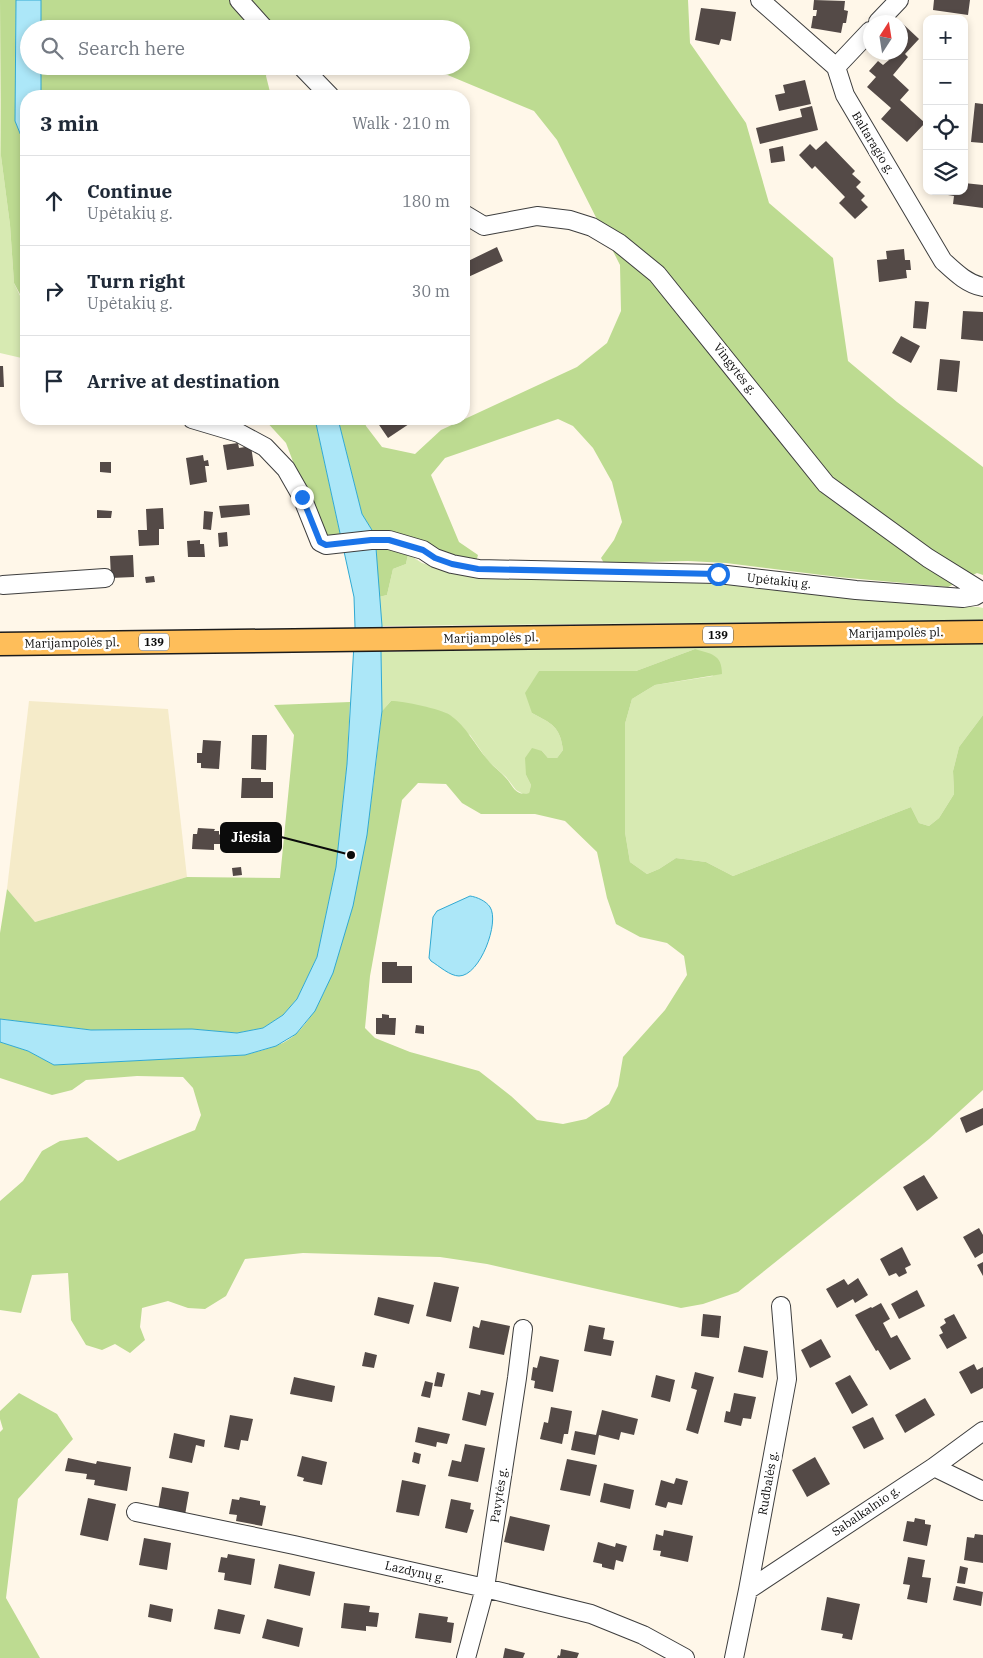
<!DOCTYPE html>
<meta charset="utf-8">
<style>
body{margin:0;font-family:"IBM Plex Serif",serif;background:#f6f6f7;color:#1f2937}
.controls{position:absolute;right:15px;top:15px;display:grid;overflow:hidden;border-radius:10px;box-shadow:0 2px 8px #0003}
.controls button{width:45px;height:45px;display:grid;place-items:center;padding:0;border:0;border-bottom:1px solid #e0e1e3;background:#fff;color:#1f2937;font:25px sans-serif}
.compass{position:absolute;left:863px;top:15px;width:45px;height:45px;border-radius:50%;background:#fff;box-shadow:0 2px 8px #0003;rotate:12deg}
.stop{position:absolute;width:15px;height:15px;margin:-11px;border:4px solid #1a73e8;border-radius:50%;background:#fff}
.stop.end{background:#1a73e8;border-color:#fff;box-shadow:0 1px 5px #0008}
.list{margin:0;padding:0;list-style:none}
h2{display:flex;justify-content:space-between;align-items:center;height:65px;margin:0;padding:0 20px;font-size:21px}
h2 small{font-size:16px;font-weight:400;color:#747a83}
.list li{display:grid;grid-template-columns:32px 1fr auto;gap:15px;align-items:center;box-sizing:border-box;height:90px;padding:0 20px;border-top:1px solid #e0e1e3}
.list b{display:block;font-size:19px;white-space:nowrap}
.list p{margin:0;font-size:16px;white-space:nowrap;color:#747a83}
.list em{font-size:16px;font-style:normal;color:#747a83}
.icon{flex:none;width:28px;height:28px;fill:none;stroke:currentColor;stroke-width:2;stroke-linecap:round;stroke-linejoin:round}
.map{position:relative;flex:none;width:983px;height:1658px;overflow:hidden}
.search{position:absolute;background:#fff;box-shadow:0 2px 8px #0003;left:20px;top:20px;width:450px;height:55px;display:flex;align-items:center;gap:12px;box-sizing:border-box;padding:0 18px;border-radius:28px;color:#747a83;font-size:19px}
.panel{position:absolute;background:#fff;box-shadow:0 2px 8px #0003;left:20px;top:90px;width:450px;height:335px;border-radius:20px}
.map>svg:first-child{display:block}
.farmland{fill:#f5ebc9}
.green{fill:#d7eab2}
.forest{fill:#bddb91;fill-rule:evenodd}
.water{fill:#ace7f8;stroke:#30a9d2}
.building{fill:#544a47}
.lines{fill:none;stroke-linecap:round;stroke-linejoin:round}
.minor-casing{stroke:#3e3e3e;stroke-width:20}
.major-casing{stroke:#1c1c1c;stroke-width:25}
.minor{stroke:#fff;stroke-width:18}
.major{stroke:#febe5a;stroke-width:22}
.route{stroke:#1a73e8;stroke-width:6}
.labels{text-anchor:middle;stroke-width:5;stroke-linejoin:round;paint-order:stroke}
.shield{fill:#fff;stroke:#545454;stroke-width:1}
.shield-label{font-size:11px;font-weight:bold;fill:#0b0b0b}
.street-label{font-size:12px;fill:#0b0b0b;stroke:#fff}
.leader{fill:none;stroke:#0b0b0b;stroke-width:2}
.callout-dot{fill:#0b0b0b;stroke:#fff;stroke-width:2}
.callout{fill:#0b0b0b;stroke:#0b0b0b;stroke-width:2}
.callout-label{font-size:14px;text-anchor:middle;font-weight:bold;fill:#fff}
</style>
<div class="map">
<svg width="983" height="1658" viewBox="0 0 983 1658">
<rect width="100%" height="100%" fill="#fff7e9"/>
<path class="farmland" d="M29 701 168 709 187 877 35 922 7 889Z"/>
<path class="green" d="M0 100 1 156 10 225 14 283 21 298 26 299V359L0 353Z
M408 554 422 563 442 569 716 581 877 600 978 607 983 608V620L382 626 379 597 387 595 393 569 406 564Z
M983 642V715L959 747 953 771 954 794 939 818 929 826 919 823 911 807 733 876 706 862 676 858 659 869 647 874 630 862 625 832V724L632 699 655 685 713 676 695 649 636 671H539L532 713C552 724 560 726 563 750L557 758H548L542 751 526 775 531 785 529 793 523 794 516 790 506 777 488 761 470 735 391 701 382 711 381 652 658 646Z"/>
<path class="forest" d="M0 0H16L15 121 26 148V299L22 298 14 283 10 225 1 156Z
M41 0H688L690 43 746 123 769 203 833 258 848 361 897 402 983 467V575L977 573 948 587 838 577 726 563 688 561 604 563 601 558 614 540 622 522 612 482 593 448 573 426 558 419 445 458 431 475 459 542 478 555 476 562 436 550 408 554 406 564 393 569 387 595 379 597 375 535 362 514 338 419H364L366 426 382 447 415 454 441 430 577 367 607 343 621 311 620 265 557 140 534 111 426 66H461V29H335L313 20 288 24 284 29H41Z
M41 66H268L266 76 271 96H41Z
M264 419H315L341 538 332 540 319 531 286 443Z
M695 649C711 654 722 654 722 674L655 685 632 699 625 724V832L630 862 647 874 659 869 676 858 706 862 733 876 911 807 919 823 929 826 939 818 954 794 953 771 959 747 983 715V1090L929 1139 738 1292 703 1304 681 1308 487 1264 440 1257 303 1253 245 1259 226 1296 205 1309 188 1308 168 1301 142 1308 140 1327 145 1340 130 1353 115 1344 102 1350 86 1345 71 1320 68 1273 32 1275 21 1313 0 1310V1201L23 1181 42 1151 60 1141 87 1137 118 1161 195 1130 201 1115 193 1088 183 1077 137 1076 86 1080 72 1090 52 1095 0 1078V1042L28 1051 54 1065 245 1055C263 1050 284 1046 297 1033 321 1009 332 974 342 942 365 865 373 790 382 711L391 701C403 701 441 709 450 715 466 726 475 745 487 759 492 766 500 771 506 778 514 787 515 796 529 793L531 785 526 775 525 758 532 748 542 751 548 758H557L563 750C560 726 552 724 532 713L525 693 539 671H636ZM418 783 446 784 462 803 481 814H535L565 821 597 852 607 898 616 924 640 937 667 943 684 956 687 975 665 1010 623 1057 618 1086 609 1104 586 1119 563 1124 537 1120 511 1096 479 1071 410 1052 375 1038 365 1028 370 976 402 800Z
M350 702 347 764 336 867 317 957 297 999 283 1015 263 1028 237 1033 192 1029 91 1030 0 1019V933L7 889 35 922 187 877 280 878 294 735 274 705Z
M19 1393 57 1414 73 1439 18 1499 6 1598 40 1658H0V1432L3 1429 0 1419V1411Z"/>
<path class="water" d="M16 0H41V29H29V66H41V96H26V148L15 121Z
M315 419H338L362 514 375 535 382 626 381 652 382 711 367 835 353 906 333 973 315 1011 296 1034 276 1046 245 1055 54 1065 28 1051 0 1042V1019L91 1030 192 1029 237 1033 263 1028 283 1015 297 999 317 957 336 867 347 764 355 627 354 597Z
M470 896C477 897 486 901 490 907 500 922 480 976 459 976 450 976 439 966 431 961L429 958 433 917 437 911Z"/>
<path class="building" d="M814 0 845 1 844 10 848 11 846 23H843L841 33 811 28 813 16H816L817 10H813Z
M934 0H970L968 15 933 10Z
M701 8 736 12 731 41 721 39 719 45 695 40Z
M902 23 919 39 905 54 908 57 893 75 909 90 900 100 925 123 907 142 881 119 891 108 867 87 876 77 869 71 878 61 883 65 889 60 881 52H900V25Z
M805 80 811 104 779 111 775 95 785 93 783 85Z
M975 103 983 104V143L971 142Z
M812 106 818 130 760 144 756 128 802 117 800 109Z
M826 141 855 171 852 174 861 182 856 187 865 196 861 200 868 207 855 219 839 203 845 197 815 166 812 169 799 155 810 144 816 150Z
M783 146 785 161 771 163 769 149Z
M964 183 983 185V208L953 204 954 196 948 195 949 191H964Z
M497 247 503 261 466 278 464 274V263Z
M904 249 905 260H910L911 270H906L907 278 879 282 877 260 887 259 886 251Z
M915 301 929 302 926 329 913 328Z
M963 311 983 312V341L961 339Z
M901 336 920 346 911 363 892 353Z
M940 359 960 361 957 392 937 390Z
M0 366H3L4 387H0Z
M375 419H405L409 424 388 438Z
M238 443 239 448 251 446 254 466 227 470 223 445Z
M203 455 204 461 208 460 209 466H205L207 482 190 485 186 458Z
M100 462H111V473L100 472Z
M249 504 250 515 221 518 219 506Z
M163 508 164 529H159V545L139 546 138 530H147L146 509Z
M97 510 112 511 111 518H97Z
M204 511 213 512 211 530 203 529Z
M227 532 228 546 219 547 218 533Z
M200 540V544H204L205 557H188L187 541Z
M133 555 134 577 111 578 110 556Z
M154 576 155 582 146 583 145 577Z
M252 735H267L266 770 251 769Z
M203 740 221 741 219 769 201 768V763H197V753H202Z
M242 778H261V782H273V798H241Z
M198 828 215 829 214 831H219V835L220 834V844H214V850L192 849 193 834H197Z
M233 835 243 836V852L232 851Z
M241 867 242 875 233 876 232 868Z
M382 962H397V966H412V983H382Z
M382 1014 389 1015V1018H396L395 1035 376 1034V1018H382Z
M416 1025 424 1026V1034L415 1033Z
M983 1108V1125L966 1133 960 1118Z
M924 1175 938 1198 917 1211 903 1187Z
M979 1228 983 1235V1253L975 1258 963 1237Z
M902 1247 911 1265 905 1268 907 1273 899 1277 896 1273 889 1276 880 1259Z
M983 1262V1276L977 1265Z
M858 1278 868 1295 855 1303 853 1299 837 1308 826 1289 844 1279 848 1285Z
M434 1282 459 1287 451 1322 426 1316Z
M917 1290 925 1306 899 1319 891 1304Z
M378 1297 414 1305 409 1324 374 1315Z
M881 1303 890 1319 883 1323 891 1338 897 1335 911 1359 890 1370 878 1350 876 1351 855 1315 871 1307 872 1308Z
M703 1314 721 1316 719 1338 701 1336Z
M954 1314 967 1338 947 1349 939 1335 943 1333 940 1327 946 1323 944 1319Z
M481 1320 510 1326 504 1355 469 1348 473 1326 479 1328Z
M589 1325 605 1328 603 1339 614 1341 611 1356 584 1351Z
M821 1339 831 1357 810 1368 801 1350Z
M744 1346 768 1351 763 1378 738 1372Z
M365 1352 377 1355 374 1368 362 1366Z
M540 1356 559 1360 553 1392 534 1388 535 1381 531 1380 533 1367 537 1368Z
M974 1364 977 1370 983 1367V1388L971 1394 959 1372Z
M437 1372 445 1374 442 1387 434 1386Z
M695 1372 714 1377 698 1434 686 1430 697 1390 691 1388Z
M656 1375 675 1380 670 1402 651 1397Z
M850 1375 868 1405 852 1414 835 1383Z
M294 1377 335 1386 332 1402 290 1394Z
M425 1381 433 1383 430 1398 421 1396Z
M481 1390 494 1393 486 1426 462 1420 468 1392 480 1395Z
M734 1393 756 1397 751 1419 743 1418 741 1426 724 1422 726 1411 730 1412Z
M925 1398 935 1415 905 1433 895 1415Z
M551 1407 572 1411 568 1434H564L562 1444 540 1439 544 1422 548 1423Z
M602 1410 638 1419 634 1435 621 1432 619 1440 599 1435 595 1455 571 1450 575 1431 596 1435Z
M230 1415 253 1419 248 1441 241 1440 239 1450 224 1447Z
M873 1417 884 1439 864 1449 852 1427Z
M418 1427 450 1434 447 1444 437 1442 436 1447 415 1442Z
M174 1433 205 1440 204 1447 196 1445 192 1463 169 1458Z
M465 1444 485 1448 478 1482 448 1476 452 1460 461 1462Z
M414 1452 421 1454 419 1464 412 1462Z
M302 1456 327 1462 322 1485 303 1481 304 1478 297 1476Z
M815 1457 830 1484 807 1497 792 1470Z
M68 1458 96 1464 97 1461 131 1467 127 1491 94 1485 95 1480 86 1479 87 1474 65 1471Z
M567 1459 597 1465 590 1496 560 1490Z
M676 1478 688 1481 682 1505 668 1502 666 1508 655 1505 661 1480 674 1484Z
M402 1480 426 1485 419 1516 396 1512Z
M604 1483 634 1490 630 1509 600 1502Z
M162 1487 189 1492 185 1515 158 1510Z
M240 1497 260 1501V1505L266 1506 262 1526 236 1521 237 1515 229 1514 232 1499 239 1500Z
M88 1498 116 1504 108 1541 80 1535Z
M451 1499 471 1503 470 1509 474 1510 467 1533 445 1528Z
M510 1516 550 1525 544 1551 504 1542Z
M915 1518 925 1520V1524L931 1525 927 1546 903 1541 907 1521 914 1522Z
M664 1530 693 1536 688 1562 660 1556 661 1551 653 1550 656 1534 663 1536Z
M975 1534 983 1535V1563L964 1560 967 1537 974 1538Z
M144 1538 171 1543 167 1570 139 1565Z
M598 1542 615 1547 616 1543 627 1546 623 1562 616 1560 614 1570 602 1567V1564L593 1562Z
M228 1554 255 1559 251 1585 224 1580 225 1573 218 1572 221 1557 227 1558Z
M908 1557 925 1560 922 1577 931 1578 927 1603 907 1599 910 1585 903 1584Z
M279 1564 315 1572 310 1596 274 1588Z
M960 1566 968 1568 965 1584 957 1583Z
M956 1586 983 1592 981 1606 953 1600Z
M827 1597 860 1604 852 1640 842 1638 843 1634 821 1630Z
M344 1603 370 1606 369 1612 379 1613 377 1627 366 1626V1631L341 1628Z
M150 1604 173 1609 171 1622 148 1617Z
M218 1609 245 1615 240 1634 214 1629Z
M419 1613 448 1617 447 1622 454 1623 451 1643 415 1638Z
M267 1619 303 1628 299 1647 262 1638Z
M505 1648 525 1653 523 1658H503Z
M561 1649 579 1653 577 1658H557L558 1655 560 1656Z"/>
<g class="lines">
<defs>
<path id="minor" d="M239 0 265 29
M760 0 836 67 845 95 943 261C955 272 967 284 983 287
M878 22 899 0
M301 66 330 96
M836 67 870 31
M464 214 484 226 537 216 570 220 592 227 619 243 657 274 826 484 928 558 983 592
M192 419 239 433 265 447 286 469 302 497 320 542 326 545 371 540H389L423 550 435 558 452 564 479 569 718 574 856 590 963 598 975 596 982 592
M3 585 105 578
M934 1467 983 1491
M136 1512 294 1545 485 1588 591 1614 643 1635 685 1658
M748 1590 934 1467 983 1431
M466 1658 485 1588 517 1378 523 1329
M734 1658 748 1590 787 1379 781 1306"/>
<path id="major" d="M0 644 983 632"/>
</defs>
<use href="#minor" class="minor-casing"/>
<use href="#major" class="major-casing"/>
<use href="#minor" class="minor"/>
<use href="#major" class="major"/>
</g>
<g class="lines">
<path class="route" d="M302 497 320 542 326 545 371 540H389L423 550 435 558 452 564 478 569 718 574"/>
</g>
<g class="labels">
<g class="shield">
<rect x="703" y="626.5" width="30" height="17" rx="4"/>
<rect x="139" y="633.5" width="30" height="17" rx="4"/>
</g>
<g class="shield-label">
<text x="718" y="639">139</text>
<text x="154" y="646">139</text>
</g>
<g class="street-label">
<text transform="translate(873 143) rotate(59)" y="4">Baltaragio g.</text>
<text transform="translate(735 369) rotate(52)" y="4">Vingytės g.</text>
<text transform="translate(779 581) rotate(6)" y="4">Upėtakių g.</text>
<text transform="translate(896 633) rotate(-1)" y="4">Marijampolės pl.</text>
<text transform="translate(491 638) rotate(-1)" y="4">Marijampolės pl.</text>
<text transform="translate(72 643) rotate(-1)" y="4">Marijampolės pl.</text>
<text transform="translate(768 1483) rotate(-80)" y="4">Rudbalės g.</text>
<text transform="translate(499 1495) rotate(-81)" y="4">Pavytės g.</text>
<text transform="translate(866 1511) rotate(-34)" y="4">Sabalkalnio g.</text>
<text transform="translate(415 1572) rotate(13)" y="4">Lazdynų g.</text>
</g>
</g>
<path class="leader" d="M351 855L281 837"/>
<circle class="callout-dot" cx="351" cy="855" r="5"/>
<rect class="callout" x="221" y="823" width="60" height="29" rx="5"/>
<g class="callout-label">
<text x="251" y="842">Jiesia</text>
</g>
</svg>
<div class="controls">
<button>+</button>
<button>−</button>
<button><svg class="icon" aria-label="locate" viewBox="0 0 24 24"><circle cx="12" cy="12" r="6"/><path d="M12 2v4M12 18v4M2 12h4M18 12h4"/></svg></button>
<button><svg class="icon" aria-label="layers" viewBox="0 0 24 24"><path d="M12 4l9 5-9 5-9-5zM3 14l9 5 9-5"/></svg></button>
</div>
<svg class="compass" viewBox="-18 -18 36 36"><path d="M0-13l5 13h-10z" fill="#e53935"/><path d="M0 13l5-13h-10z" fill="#747a83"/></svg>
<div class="stop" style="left:718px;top:574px"></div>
<div class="stop end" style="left:302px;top:497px"></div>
<div class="search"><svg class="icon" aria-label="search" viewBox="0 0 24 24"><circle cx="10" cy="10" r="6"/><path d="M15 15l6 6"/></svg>Search here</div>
<section class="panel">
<h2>3 min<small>Walk · 210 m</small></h2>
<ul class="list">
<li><svg class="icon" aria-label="ahead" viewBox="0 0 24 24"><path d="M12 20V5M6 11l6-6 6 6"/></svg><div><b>Continue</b><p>Upėtakių g.</p></div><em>180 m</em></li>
<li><svg class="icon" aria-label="right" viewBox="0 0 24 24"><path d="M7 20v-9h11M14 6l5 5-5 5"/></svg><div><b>Turn right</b><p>Upėtakių g.</p></div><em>30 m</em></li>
<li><svg class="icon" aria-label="arrive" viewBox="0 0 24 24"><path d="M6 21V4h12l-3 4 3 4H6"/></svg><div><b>Arrive at destination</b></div></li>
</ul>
</section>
</div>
